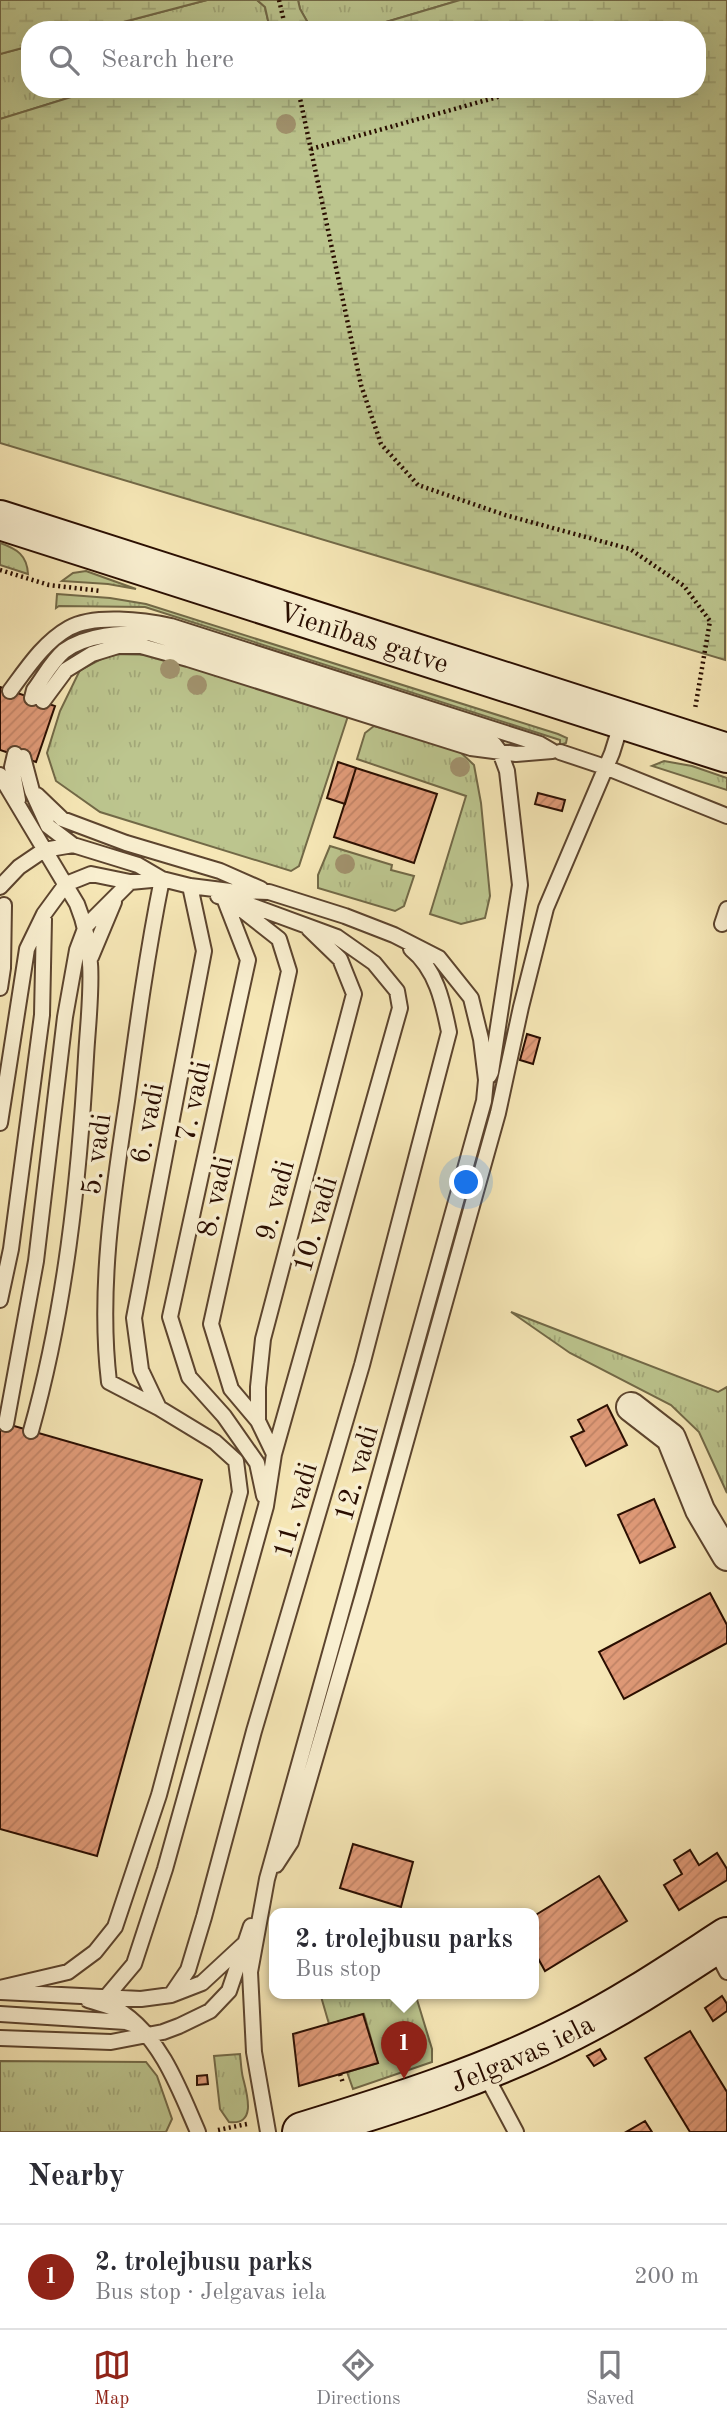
<!DOCTYPE html>
<meta charset="utf-8">
<style>
body{margin:0;font-family:"Old Standard TT",serif;background:#f7f7f7;color:#2b2b33}
.you{position:absolute;left:467px;top:1183px;width:24px;height:24px;margin:-18px;border:5px solid #fff;border-radius:50%;background:#1a73e8;box-shadow:0 0 0 10px #1a73e833}
.badge{display:grid;place-items:center;width:46px;height:46px;border-radius:50%;background:#8f2418;color:#fff;font-size:23px;font-weight:700}
.pin{position:absolute;translate:-50% -58px;filter:drop-shadow(0 2px 4px #0008)}
.pin::after{content:'';position:absolute;top:37px;width:24px;height:21px;background:inherit;clip-path:polygon(0 0,100% 0,50% 100%)}
.popup{position:absolute;left:269px;top:1908px;width:270px;height:91px;box-sizing:border-box;display:grid;place-content:center;border-radius:14px;background:#fff;filter:drop-shadow(0 2px 5px #0005);font-size:23px;white-space:nowrap;color:#7c7c81}
.popup b{font-size:26px;color:#2b2b33}
.popup::after{content:'';position:absolute;left:50%;top:100%;margin-left:-14px;border:14px solid transparent;border-top-color:#fff}
.list{margin:0;padding:0;list-style:none}
h2{display:flex;justify-content:space-between;align-items:center;height:91px;margin:0;padding:0 28px;font-size:30px}
h2 small{font-size:23px;font-weight:400;color:#7c7c81}
.list li{display:grid;grid-template-columns:46px 1fr auto;gap:21px;align-items:center;box-sizing:border-box;height:105px;padding:0 28px;border-top:2px solid #e1e1e2}
.list b{display:block;font-size:26px;white-space:nowrap}
.list p{margin:0;font-size:23px;white-space:nowrap;color:#7c7c81}
.list em{font-size:23px;font-style:normal;color:#7c7c81}
.icon{flex:none;width:38px;height:38px;fill:none;stroke:currentColor;stroke-width:2;stroke-linecap:round;stroke-linejoin:round}
.map{position:relative;flex:none;width:727px;height:2132px;overflow:hidden}
.search{position:absolute;background:#fff;box-shadow:0 7px 28px #0002;left:21px;right:21px;top:21px;height:77px;display:flex;align-items:center;gap:18px;box-sizing:border-box;padding:0 24px;border-radius:28px;color:#7c7c81;font-size:26px}
.sheet{height:196px;background:#fff}
nav{display:flex;justify-content:space-around;align-items:center;box-sizing:border-box;height:98px;border-top:2px solid #e1e1e2;background:#fff;font-size:19px;color:#7c7c81}
nav a{display:grid;justify-items:center;gap:4px}
nav .on{color:#8f2418}
.map>svg:first-child{display:block}
.grass{fill:url(#grass-tufts);stroke:#726947;stroke-width:2}
.wetland{fill:url(#wetland-marsh);stroke:#726947;stroke-width:2}
.building{fill:url(#building-hatch);stroke:#290d00;stroke-width:2}
.lines{fill:none;stroke-linecap:round;stroke-linejoin:round}
.lane-casing{stroke:#5c442e;stroke-width:18}
.street-casing{stroke:#5c442e;stroke-width:32}
.secondary-casing{stroke:#290d00;stroke-width:42}
.path{stroke:#290d00;stroke-width:4.5;stroke-dasharray:2 3.5;stroke-linecap:butt}
.lane{stroke:#f9efd0;stroke-width:14}
.street{stroke:#f9efd0;stroke-width:28}
.secondary{stroke:#f9efd0;stroke-width:38}
.tree{fill:#a1926d}
.labels{text-anchor:middle;stroke-width:7;stroke-linejoin:round;paint-order:stroke}
.street-label{font-size:28px;fill:#290d00;stroke:#f9efd0}
</style>
<div class="map">
<svg width="727" height="2132" viewBox="0 0 727 2132">
<defs>
<pattern id="grass-tufts" width="24" height="20" patternUnits="userSpaceOnUse" patternTransform="scale(1.75)"><rect width="24" height="20" fill="#bcc58e"/><path d="M3 7l-1-3M5 7V3M7 7l1-3M15 17l-1-3M17 17v-4M19 17l1-3" fill="none" stroke="#a2a879"/></pattern>
<pattern id="wetland-marsh" width="20" height="14" patternUnits="userSpaceOnUse" patternTransform="scale(1.75)"><rect width="20" height="14" fill="#bcc58e"/><path d="M1 5h8M5 5V1M11 12h8M15 12V8" fill="none" stroke="#a2a879"/></pattern>
<pattern id="building-hatch" width="6" height="6" patternUnits="userSpaceOnUse" patternTransform="scale(1.75)"><rect width="6" height="6" fill="#e19b79"/><path d="M-1 1l2-2M0 6l6-6M5 7l2-2" fill="none" stroke="#c18467"/></pattern>
</defs>
<rect width="100%" height="100%" fill="#f6e7b6"/>
<filter id="stains"><feTurbulence type="fractalNoise" baseFrequency=".00286" numOctaves="4"/><feColorMatrix values="0 0 0 0 .2 0 0 0 0 .09 0 0 0 0 .02 0 0 0 .5 -.17"/></filter>
<radialGradient id="worn" r=".72"><stop offset=".6" stop-color="#630" stop-opacity="0"/><stop offset="1" stop-color="#630" stop-opacity=".3"/></radialGradient>
<path class="grass" d="M207 0H257L265 7 269 25 264 30H93Z
M298 0H460L359 30H312L300 9Z
M30 46V89H97L0 119V54Z
M0 543C17 549 27 555 28 574L0 565Z
M86 571 136 589 108 584 62 581 73 573Z
M57 594 110 598 146 604 558 734 567 738 566 743 560 745V740L145 607 59 606 56 608Z
M111 654 162 655 348 716 299 866 291 871 100 812 56 781 47 753 60 711 80 670Z
M374 726 458 750 474 765 481 803 490 896 485 918 461 924 430 914 466 796 357 759 365 733Z
M664 761 692 766 727 778V790L652 766Z
M330 846 392 865 391 870 414 876 404 906 395 911 318 888V875Z
M511 1312 718 1392 727 1387V1493L699 1432 671 1405 570 1353Z
M320 1993H415L432 2049V2062L353 2089 347 2072 378 2063 364 2014 329 2024Z
M240 2054C241 2062 241 2070 243 2078 247 2094 257 2126 229 2122L220 2109 214 2056Z
M0 2061 146 2062 157 2076 172 2119 166 2132H0Z"/>
<path class="wetland" d="M0 0H207L93 30H30V46L0 54Z
M257 0H298L300 9 312 30H264L269 25 265 7Z
M460 0H727L725 660 0 443V119L97 89H697V30H359Z"/>
<path class="building" d="M0 687 55 706 36 762 0 750Z
M338 762 356 768 345 804 327 798Z
M356 768 437 794 414 863 334 837Z
M538 793 565 800 562 811 535 804Z
M527 1034 540 1038 533 1064 520 1060Z
M607 1405 627 1445 586 1466 571 1437 584 1431 578 1420Z
M0 1422 202 1480 97 1856 0 1829Z
M654 1499 675 1547 640 1563 618 1515Z
M710 1593 727 1625V1643L624 1699 599 1652Z
M353 1844 413 1862 401 1907 340 1888Z
M690 1850 699 1865 717 1853 727 1869V1880L679 1910 664 1885 682 1874 674 1860Z
M599 1876 627 1921 545 1971 534 1951V1916Z
M722 1996 727 2004V2011L713 2021 705 2008Z
M363 2014 378 2063 299 2086 293 2034Z
M690 2031 727 2092V2132H690L645 2058Z
M600 2049 606 2059 594 2066 587 2056Z
M207 2075 208 2084 197 2085V2076Z
M645 2121 652 2132H626Z"/>
<g class="lines">
<defs>
<path id="lane" d="M10 691C27 668 44 642 69 628 94 614 144 620 171 626L540 744 552 751
M32 698 34 690C43 678 52 661 64 651 87 634 122 633 149 633L320 686 494 744 500 752 507 771 520 885 491 1072 489 1076
M43 701 66 670 92 654 118 646H141L188 659 471 748 516 754 552 751
M560 752 605 767 727 816
M15 754 12 767 18 800
M23 757 32 791 48 826 73 845 138 865 162 879 190 886 230 891 269 892 345 916 394 935 439 958 471 998 481 1039 486 1080 484 1101 267 1879 250 1972 254 2052 268 2132
M0 775 77 904C98 955 89 1004 86 1057 79 1182 65 1310 31 1431
M37 795 62 819 126 843 220 871 261 889
M0 887 19 867 44 850 73 845
M224 898 248 960 170 1317 189 1377 224 1416 257 1463 264 1496
M237 906 279 939 289 971 211 1324 231 1389 258 1421 274 1454
M722 924 727 909
M91 957 114 902
M0 988 3 968 4 905
M0 1123 27 949 44 914 66 884 91 874 130 882 162 879C147 953 137 1027 127 1101 113 1193 98 1289 109 1382L159 1408
M0 1300 11 1249 42 1015 44 919
M258 1421V1387L263 1339 354 994 340 959 309 929
M6 1424 36 1261 65 1017 77 950 86 926 130 882
M276 1865 291 1842 363 1595 498 1113 521 1007 546 908 612 753 622 721
M714 1947 727 1972
M0 1988 68 1972 95 1952 115 1927 159 1795 240 1492 236 1461 215 1442 159 1408 141 1370 134 1318 204 951 190 886
M1 1992 141 1999 171 1995 202 1983 243 1945
M171 1995 188 1970 204 1917 254 1731 362 1365 449 1032C443 1002 436 969 411 949
M107 1996 134 1964 165 1869 266 1506 274 1454 400 1008 397 991 374 963 337 937 250 905 218 896
M88 2000C99 2004 114 2006 123 2013 162 2040 180 2091 198 2132
M0 2014 126 2022 135 2025
M0 2038 111 2042 163 2032 179 2026 210 2011 229 1991 251 1926
M484 2072 516 2132"/>
<path id="street" d="M631 1407 671 1438 700 1510 727 1556"/>
<g id="secondary">
<path id="s1" d="M0 520 727 753"/>
<path id="s2" d="M302 2132C394 2104 486 2075 572 2031 626 2004 676 1970 727 1937"/>
</g>
</defs>
<use href="#lane" class="lane-casing"/>
<use href="#street" class="street-casing"/>
<use href="#secondary" class="secondary-casing"/>
<path class="path" d="M279 0 286 30
M298 89 361 385 381 444 418 485 505 515 630 549 684 586 710 621 695 709
M311 149 519 91
M0 570 49 585 101 591
M340 2074 343 2083
M218 2130 247 2124"/>
<use href="#lane" class="lane"/>
<use href="#street" class="street"/>
<use href="#secondary" class="secondary"/>
</g>
<g class="tree">
<circle cx="286" cy="124" r="10"/>
<circle cx="170" cy="669" r="10"/>
<circle cx="197" cy="685" r="10"/>
<circle cx="460" cy="767" r="10"/>
<circle cx="345" cy="864" r="10"/>
</g>
<g class="labels">
<g class="street-label">
<text dy="10" stroke="none"><textPath href="#s1" startOffset="382">Vienības gatve</textPath></text>
<text transform="translate(192 1101) rotate(-78)" y="10">7. vadi</text>
<text transform="translate(146 1123) rotate(-79)" y="10">6. vadi</text>
<text transform="translate(95 1154) rotate(-82)" y="10">5. vadi</text>
<text transform="translate(214 1196) rotate(-77)" y="10">8. vadi</text>
<text transform="translate(274 1200) rotate(-75)" y="10">9. vadi</text>
<text transform="translate(314 1224) rotate(-74)" y="10">10. vadi</text>
<text transform="translate(355 1473) rotate(-74)" y="10">12. vadi</text>
<text transform="translate(294 1510) rotate(-74)" y="10">11. vadi</text>
<text dy="10" stroke="none"><textPath href="#s2" startOffset="234">Jelgavas iela</textPath></text>
</g>
</g>
<rect width="100%" height="100%" filter="url(#stains)"/>
<rect width="100%" height="100%" fill="url(#worn)"/>
</svg>
<div class="you"></div>
<div class="pin badge" style="left:404px;top:2079px">1</div>
<div class="popup"><b>2. trolejbusu parks</b>Bus stop</div>
<div class="search"><svg class="icon" aria-label="search" viewBox="0 0 24 24"><circle cx="10" cy="10" r="6"/><path d="M15 15l6 6"/></svg>Search here</div>
</div>
<section class="sheet">
<h2>Nearby<small></small></h2>
<ul class="list">
<li><span class="badge">1</span><div><b>2. trolejbusu parks</b><p>Bus stop · Jelgavas iela</p></div><em>200 m</em></li>
</ul>
</section>
<nav>
<a class="on"><svg class="icon" aria-label="map" viewBox="0 0 24 24"><path d="M3 6l6-2 6 2 6-2v14l-6 2-6-2-6 2zM9 4v14M15 6v14"/></svg>Map</a>
<a><svg class="icon" aria-label="directions" viewBox="0 0 24 24"><path d="M12 3l9 9-9 9-9-9zM9 14v-3h6M13 9l2 2-2 2"/></svg>Directions</a>
<a><svg class="icon" aria-label="saved" viewBox="0 0 24 24"><path d="M7 4h10v16l-5-4-5 4z"/></svg>Saved</a>
</nav>
